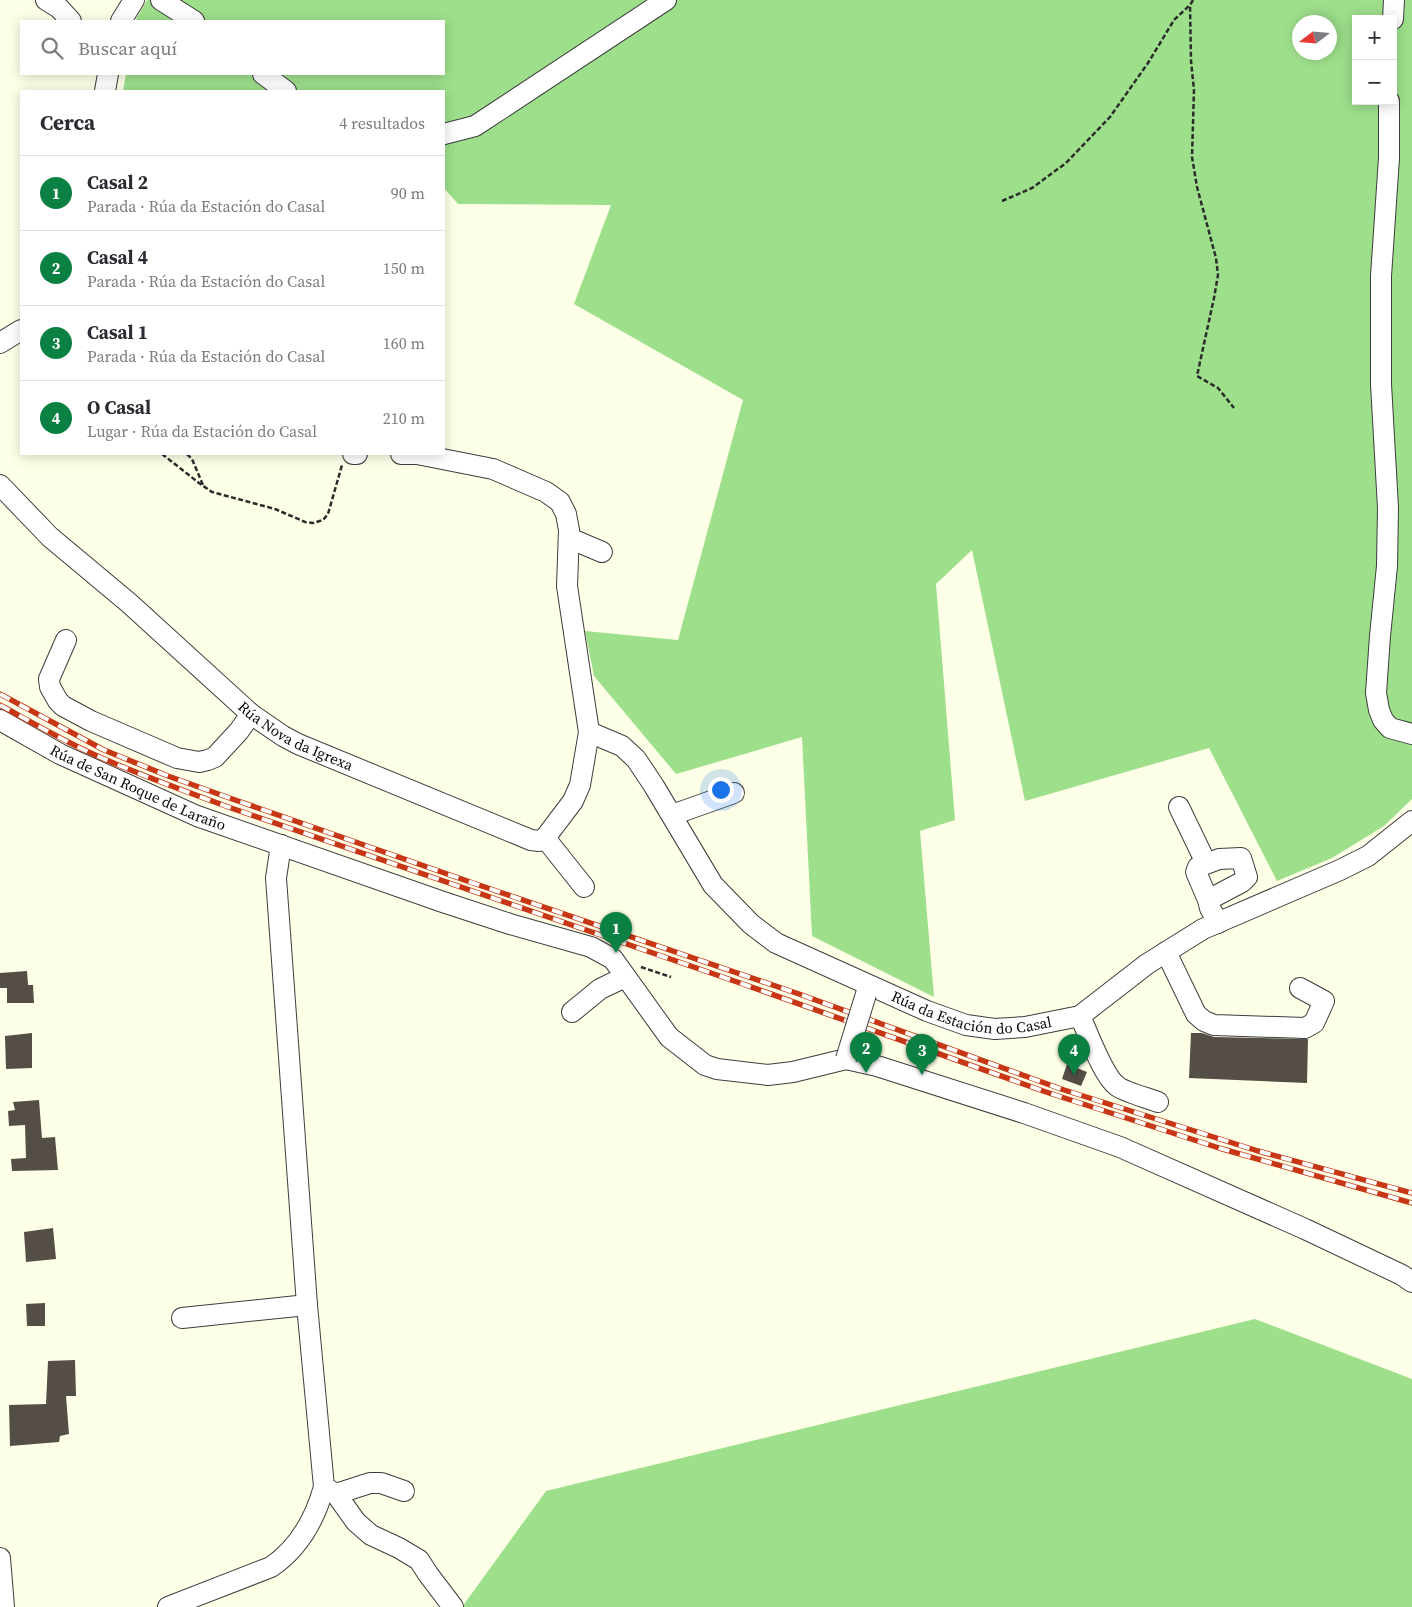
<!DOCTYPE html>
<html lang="es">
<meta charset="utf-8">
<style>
body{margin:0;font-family:"Source Serif 4",serif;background:#f2f2f3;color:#2b2b33}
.controls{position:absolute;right:15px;top:15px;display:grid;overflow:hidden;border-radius:0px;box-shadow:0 2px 12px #0003}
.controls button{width:45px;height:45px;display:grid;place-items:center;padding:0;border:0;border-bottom:1px solid #e1e1e2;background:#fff;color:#2b2b33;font:25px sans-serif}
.compass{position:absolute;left:1292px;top:15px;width:45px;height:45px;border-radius:50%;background:#fff;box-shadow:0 2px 12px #0003;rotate:254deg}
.you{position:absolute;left:720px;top:789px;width:18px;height:18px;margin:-12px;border:4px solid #fff;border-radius:50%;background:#1a73e8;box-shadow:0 0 0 8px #1a73e833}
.badge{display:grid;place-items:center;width:32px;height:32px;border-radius:50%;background:#0b8043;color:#fff;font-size:16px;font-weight:700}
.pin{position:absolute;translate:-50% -41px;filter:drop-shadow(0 1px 2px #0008)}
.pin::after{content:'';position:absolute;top:26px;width:18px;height:15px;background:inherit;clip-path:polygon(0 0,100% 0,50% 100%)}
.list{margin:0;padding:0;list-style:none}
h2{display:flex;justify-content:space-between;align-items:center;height:65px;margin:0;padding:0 20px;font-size:21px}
h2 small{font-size:16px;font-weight:400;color:#7c7c81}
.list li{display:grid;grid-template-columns:32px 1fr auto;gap:15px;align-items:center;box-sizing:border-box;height:75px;padding:0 20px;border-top:1px solid #e1e1e2}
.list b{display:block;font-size:19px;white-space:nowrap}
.list p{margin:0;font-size:16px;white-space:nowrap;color:#7c7c81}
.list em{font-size:16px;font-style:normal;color:#7c7c81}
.icon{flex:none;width:28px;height:28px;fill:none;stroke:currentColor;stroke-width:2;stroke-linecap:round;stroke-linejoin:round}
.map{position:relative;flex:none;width:1412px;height:1607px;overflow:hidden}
.search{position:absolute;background:#fff;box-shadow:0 2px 12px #0003;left:20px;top:20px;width:425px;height:55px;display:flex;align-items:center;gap:12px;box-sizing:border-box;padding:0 18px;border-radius:0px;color:#7c7c81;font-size:19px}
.panel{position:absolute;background:#fff;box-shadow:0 2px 12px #0003;left:20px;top:90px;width:425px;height:365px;border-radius:0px}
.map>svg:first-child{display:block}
.forest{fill:#9ddf8b;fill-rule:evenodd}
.building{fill:#544e46}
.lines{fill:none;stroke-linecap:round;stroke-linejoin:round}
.minor-casing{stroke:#3d3d3d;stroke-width:22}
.path{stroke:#2c2c2c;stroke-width:2.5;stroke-dasharray:5 2.5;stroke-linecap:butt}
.minor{stroke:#fff;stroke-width:20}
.rail-casing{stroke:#c73716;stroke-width:5.5}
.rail{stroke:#fff;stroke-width:4;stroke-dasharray:11;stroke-linecap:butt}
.minor-bridge-casing{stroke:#3d3d3d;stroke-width:22;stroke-linecap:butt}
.minor-bridge{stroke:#fff;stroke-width:20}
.labels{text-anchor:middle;stroke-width:5;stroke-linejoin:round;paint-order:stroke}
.street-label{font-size:15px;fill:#0a0a0a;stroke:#fff}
</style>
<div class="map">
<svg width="1412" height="1607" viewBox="0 0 1412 1607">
<rect width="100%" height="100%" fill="#feffe7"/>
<path class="forest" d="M147 0H1412V799L1384 826 1332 858 1277 881 1209 748 1025 801 972 550 936 584 955 820 920 831 934 997 812 936 802 737 676 774 594 676 585 631 678 640 743 400 574 304 611 205 458 204 444 188V91H123L126 74H444V21H135ZM1356 19H1393V101H1356ZM1300 22H1330V52H1300Z
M1255 1319 1412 1379V1607H462L546 1491Z"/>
<path class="building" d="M27 971 28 985H33L34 1003H7V988H0V973Z
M32 1033V1068L6 1069 5 1036Z
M1191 1033H1202L1214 1037 1308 1039 1307 1083 1189 1078Z
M1067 1064 1087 1072 1081 1086 1062 1079Z
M39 1100 42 1138 55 1137 58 1170 12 1171 11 1159 26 1158 25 1125 9 1126 8 1111 15 1110 13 1102Z
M53 1228 56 1259 26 1262 24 1232Z
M45 1303V1326H27L26 1304Z
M75 1360 76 1396H66L69 1434 60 1436 59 1442 10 1446 9 1405 46 1404 48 1361Z"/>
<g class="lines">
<defs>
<g id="minor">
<path d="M46 0 59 8 71 21"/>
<path d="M161 0 194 21"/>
<path d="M1393 19 1394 0"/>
<path d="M121 21 134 0"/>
<path d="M263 74 286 91"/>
<path d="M105 91 108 74"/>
<path d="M1389 101V158L1381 276V384L1388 508 1387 566 1380 636 1376 693 1379 710 1383 720 1390 728 1412 734"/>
<path d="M444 134 475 126 666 0"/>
<path d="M0 343 21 330"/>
<path d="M353 454H357"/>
<path id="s1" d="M0 485 50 537 129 603 251 714 283 736 298 744 531 840 539 841 545 838 573 801 580 785 589 732 567 586 569 530 566 514 560 502 546 492 493 469 417 454H401"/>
<path d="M569 538 602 552"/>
<path d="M66 640 49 679 50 687 58 701 63 706 91 721 177 758 199 762 208 760 215 757 239 731 251 714"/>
<path id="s2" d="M0 720 60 754 197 816 443 902 510 924 591 947 613 959 669 1037 705 1065 717 1069 768 1075 793 1072 846 1059 877 1066 1024 1113 1120 1147 1305 1229 1402 1275 1412 1282"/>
<path id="s3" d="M589 732 622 746 636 759 654 786 713 885 751 924 776 943 927 1011 966 1025 995 1029 1025 1027 1080 1016 1147 964 1203 929 1340 870 1368 856 1412 821"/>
<path d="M1179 807 1206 863"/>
<path d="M672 815 734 793"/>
<path d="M545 838 584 887"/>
<path d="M1208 900 1196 872 1198 867 1219 859 1241 858 1247 877 1242 882 1208 900 1210 908 1218 923"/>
<path d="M1166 952 1196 1014 1204 1021 1214 1025 1305 1028 1314 1023 1324 1001 1300 988"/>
<path d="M572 1012 600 989 625 977"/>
<path d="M1080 1016C1088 1033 1103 1076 1117 1086 1124 1092 1148 1098 1158 1102"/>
<path d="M182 1318 307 1305"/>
<path d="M324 1487 336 1494 356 1522 371 1535 399 1548 419 1560 428 1574 453 1607"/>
<path d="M336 1494 370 1483H381L404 1491"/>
<path d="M0 1558 4 1607"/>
<path d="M168 1607 271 1567C299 1548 315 1519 324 1487L307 1305 276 878 281 845"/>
</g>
</defs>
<use href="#minor" class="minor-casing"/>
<path class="path" d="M1193 0 1190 5 1191 61 1194 90 1192 157 1197 187 1216 258 1218 275 1214 298 1197 376 1218 388 1234 408
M1002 201 1032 188 1066 163 1110 117 1148 63 1174 20 1190 5
M162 454 199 483 212 492 275 509 305 522 313 523 323 520 328 514 342 465
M187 454 192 459 203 485
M641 967 671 977"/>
<use href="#minor" class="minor"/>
<defs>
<path id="rail" d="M0 694 104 750 168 776 238 801 473 883 799 994 1061 1089 1258 1151 1412 1193
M0 705C33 723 67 743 102 758 145 777 190 793 234 809L743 984 1046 1092 1219 1148 1412 1203"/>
</defs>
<use href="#rail" class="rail-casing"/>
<use href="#rail" class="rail"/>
<defs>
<path id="minor-bridge" d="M846 1059 866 994"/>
</defs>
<use href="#minor-bridge" class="minor-bridge-casing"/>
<use href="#minor-bridge" class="minor-bridge"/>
</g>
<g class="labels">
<g class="street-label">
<text dy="5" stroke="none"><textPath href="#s1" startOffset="390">Rúa Nova da Igrexa</textPath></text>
<text dy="5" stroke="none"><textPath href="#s2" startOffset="154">Rúa de San Roque de Laraño</textPath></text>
<text dy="5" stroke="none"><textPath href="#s3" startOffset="499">Rúa da Estación do Casal</textPath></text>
</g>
</g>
</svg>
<div class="controls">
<button>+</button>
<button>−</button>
</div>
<svg class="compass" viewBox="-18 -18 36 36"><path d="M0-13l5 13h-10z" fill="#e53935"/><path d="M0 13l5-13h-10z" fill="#7c7c81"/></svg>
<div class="you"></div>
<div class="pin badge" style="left:616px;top:953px">1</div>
<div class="pin badge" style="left:866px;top:1073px">2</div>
<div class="pin badge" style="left:922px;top:1075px">3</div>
<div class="pin badge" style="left:1074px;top:1075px">4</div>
<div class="search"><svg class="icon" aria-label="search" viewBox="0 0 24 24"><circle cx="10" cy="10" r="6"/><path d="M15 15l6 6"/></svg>Buscar aquí</div>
<section class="panel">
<h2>Cerca<small>4 resultados</small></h2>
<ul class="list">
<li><span class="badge">1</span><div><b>Casal 2</b><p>Parada · Rúa da Estación do Casal</p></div><em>90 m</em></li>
<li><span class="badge">2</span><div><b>Casal 4</b><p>Parada · Rúa da Estación do Casal</p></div><em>150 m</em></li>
<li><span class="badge">3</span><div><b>Casal 1</b><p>Parada · Rúa da Estación do Casal</p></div><em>160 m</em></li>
<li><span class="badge">4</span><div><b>O Casal</b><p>Lugar · Rúa da Estación do Casal</p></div><em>210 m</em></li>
</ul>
</section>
</div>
